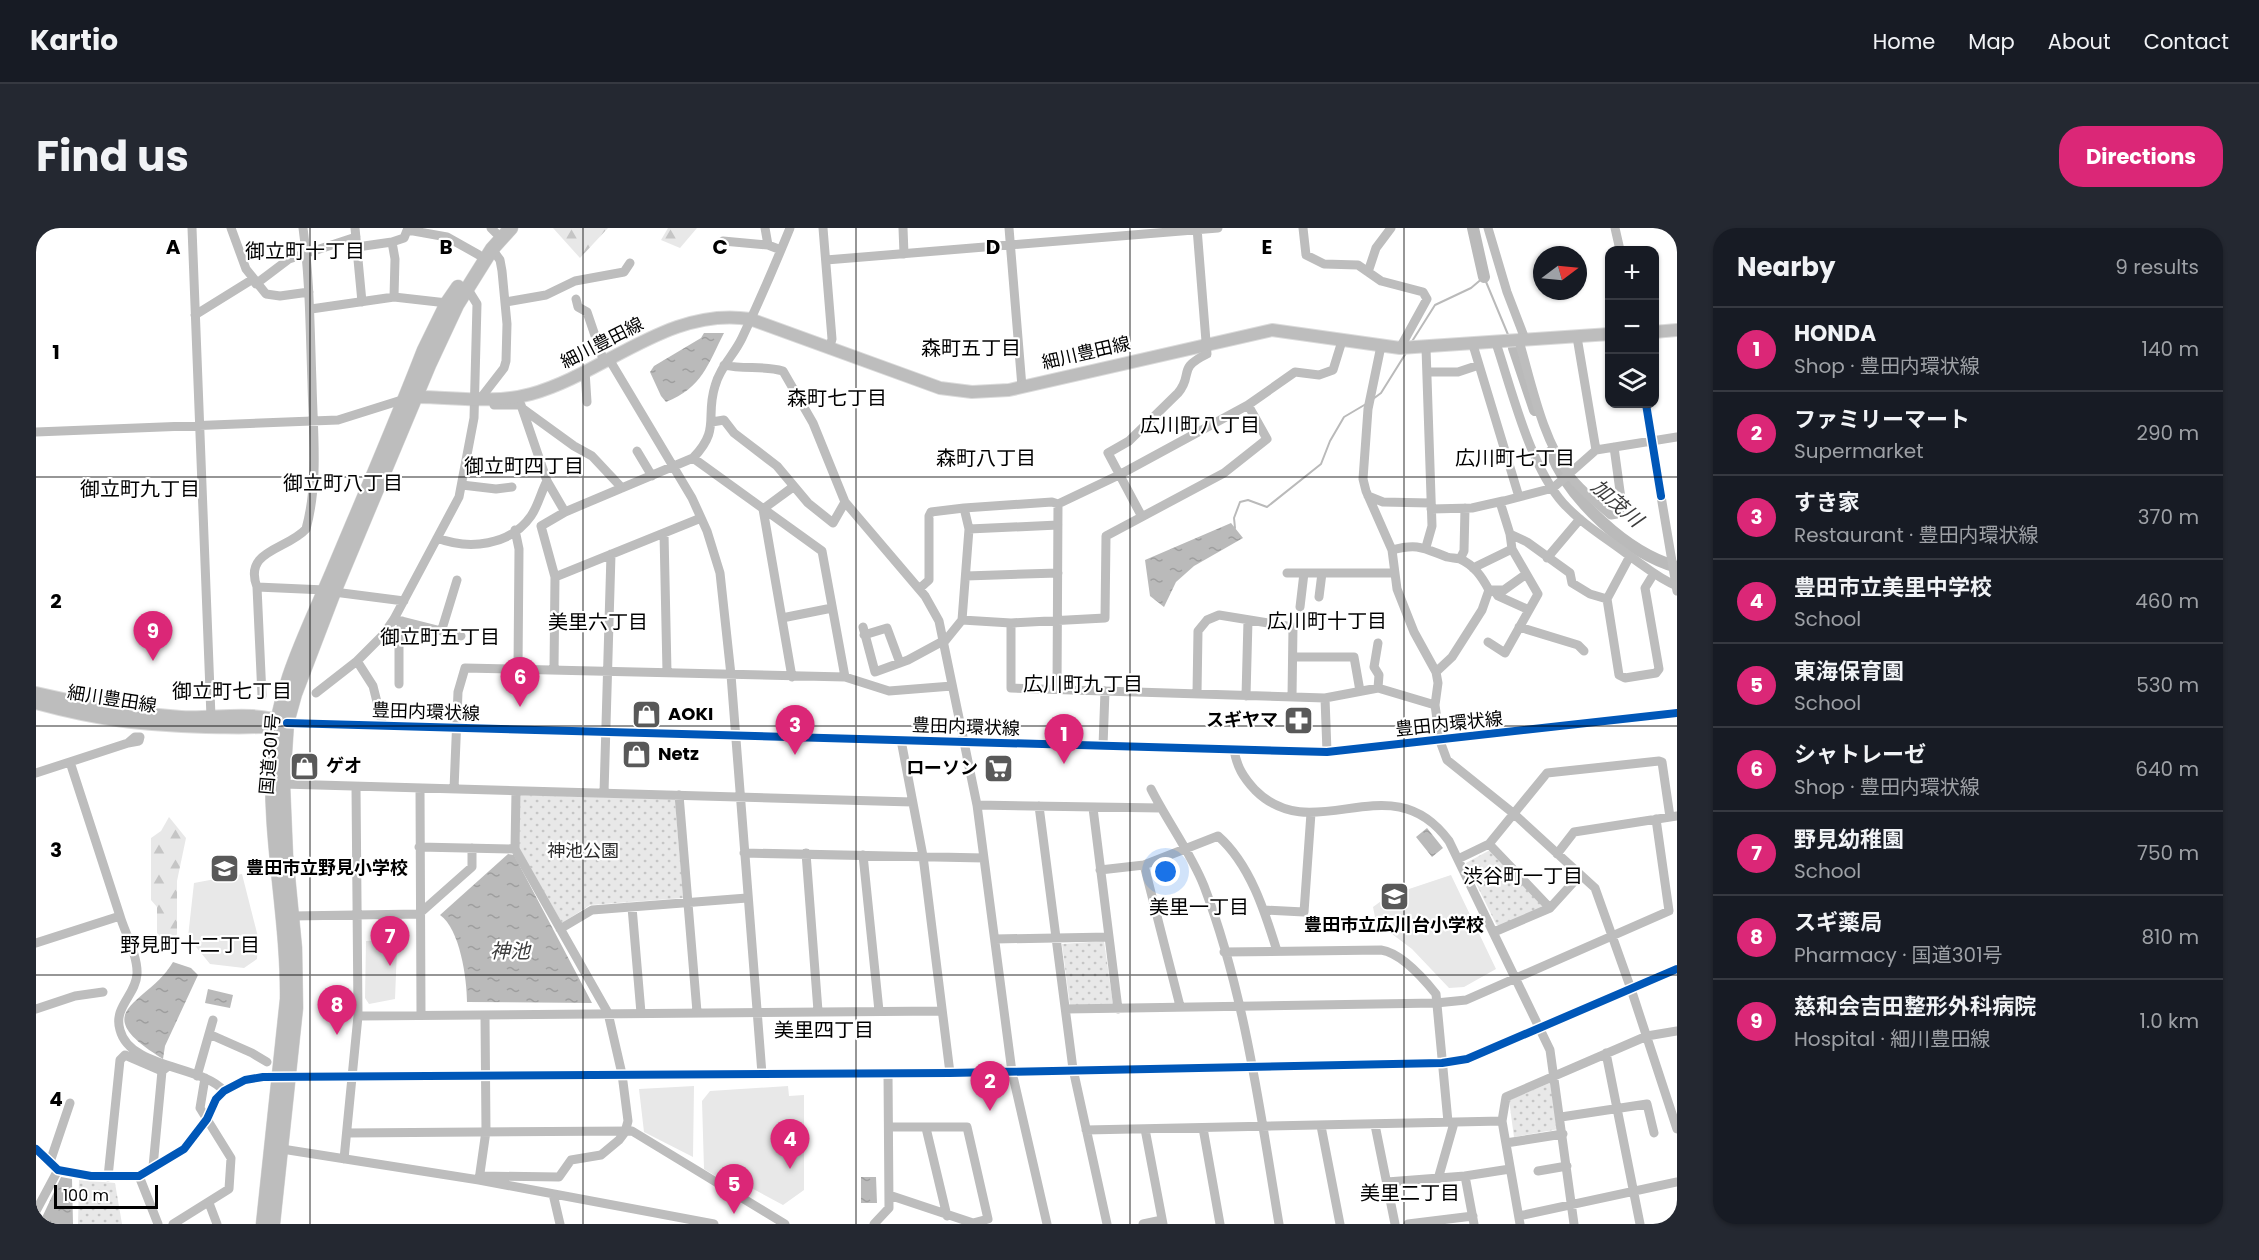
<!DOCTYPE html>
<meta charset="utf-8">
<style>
body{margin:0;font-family:Poppins,"Noto Sans JP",sans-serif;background:#242831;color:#f1f3f6}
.controls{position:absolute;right:18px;top:18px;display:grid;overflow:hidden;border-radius:12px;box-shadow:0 2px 4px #0004}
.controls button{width:54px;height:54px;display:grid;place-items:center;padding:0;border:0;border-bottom:2px solid #363941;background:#171b24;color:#f1f3f6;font:30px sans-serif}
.compass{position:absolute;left:1497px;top:18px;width:54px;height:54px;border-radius:50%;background:#171b24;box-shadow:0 2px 4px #0004;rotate:74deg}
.scale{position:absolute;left:18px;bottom:15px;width:104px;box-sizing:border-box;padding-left:6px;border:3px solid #000;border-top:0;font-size:16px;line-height:21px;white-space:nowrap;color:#000;-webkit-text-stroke:4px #fff;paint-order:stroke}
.you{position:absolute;left:1130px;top:644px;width:21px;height:21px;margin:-15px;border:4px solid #fff;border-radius:50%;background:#1a73e8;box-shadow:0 0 0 9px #1a73e833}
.badge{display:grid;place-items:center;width:39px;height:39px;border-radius:50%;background:#db2777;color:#fff;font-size:20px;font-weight:700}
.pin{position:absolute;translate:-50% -50px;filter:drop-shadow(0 2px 3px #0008)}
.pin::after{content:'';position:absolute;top:32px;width:21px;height:18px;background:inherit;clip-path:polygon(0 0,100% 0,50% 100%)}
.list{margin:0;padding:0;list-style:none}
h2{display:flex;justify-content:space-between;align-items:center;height:78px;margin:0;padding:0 24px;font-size:26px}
h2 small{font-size:20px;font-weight:400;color:#9ea1a6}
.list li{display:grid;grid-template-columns:39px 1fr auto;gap:18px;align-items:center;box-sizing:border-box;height:84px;padding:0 24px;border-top:2px solid #363941}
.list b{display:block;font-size:22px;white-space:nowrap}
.list p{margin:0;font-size:20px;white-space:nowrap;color:#9ea1a6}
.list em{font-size:20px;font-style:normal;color:#9ea1a6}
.icon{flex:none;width:33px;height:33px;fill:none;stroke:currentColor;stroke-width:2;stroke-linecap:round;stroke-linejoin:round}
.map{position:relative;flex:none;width:1641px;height:996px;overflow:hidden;border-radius:24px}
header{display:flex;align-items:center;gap:36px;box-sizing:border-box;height:84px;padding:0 30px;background:#171b24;border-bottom:2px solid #363941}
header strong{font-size:28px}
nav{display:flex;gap:33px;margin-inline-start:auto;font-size:21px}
.intro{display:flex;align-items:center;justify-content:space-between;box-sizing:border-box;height:144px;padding:0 36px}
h1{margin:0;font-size:42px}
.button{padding:15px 27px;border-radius:24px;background:#db2777;color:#fff;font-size:21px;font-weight:700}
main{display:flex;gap:36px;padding:0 36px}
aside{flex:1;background:#171b24;border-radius:24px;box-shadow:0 2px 4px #0004}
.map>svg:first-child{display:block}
.forest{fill:url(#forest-firs)}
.park{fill:url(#park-dots)}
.garden{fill:#e8e8e8}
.water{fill:url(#water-ripples)}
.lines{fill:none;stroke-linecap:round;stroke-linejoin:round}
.stream{stroke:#bababa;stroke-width:2}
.river{stroke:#bababa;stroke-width:12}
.major-casing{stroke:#dbdbdb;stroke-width:14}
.highway-casing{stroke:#dbdbdb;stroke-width:15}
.minor{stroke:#bdbdbd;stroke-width:9}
.major{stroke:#bdbdbd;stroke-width:12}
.highway{stroke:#bdbdbd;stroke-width:14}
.minor-bridge{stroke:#bdbdbd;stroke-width:9}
.cycleway-casing{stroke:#fff;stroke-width:11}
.cycleway{stroke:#0057b8;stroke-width:8}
.grid{fill:none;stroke:#000;stroke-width:1.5;stroke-opacity:0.55}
.labels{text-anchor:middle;stroke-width:4.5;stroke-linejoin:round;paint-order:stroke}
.street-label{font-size:18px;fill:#000;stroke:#fff}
.poi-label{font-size:18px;font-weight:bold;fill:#000;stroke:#fff;text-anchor:start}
.park-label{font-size:18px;fill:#2c2c2c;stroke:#fff}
.neighbourhood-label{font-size:20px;fill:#000;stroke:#fff}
.water-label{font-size:20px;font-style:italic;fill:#3d3d3d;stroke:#fff}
.grid-label{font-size:20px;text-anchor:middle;font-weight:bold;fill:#000;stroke:#fff;stroke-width:4.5;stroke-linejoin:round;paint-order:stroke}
</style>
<header>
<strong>Kartio</strong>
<nav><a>Home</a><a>Map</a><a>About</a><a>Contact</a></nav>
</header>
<div class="intro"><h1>Find us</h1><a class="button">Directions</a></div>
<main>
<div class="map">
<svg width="1641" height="996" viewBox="0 0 1641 996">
<defs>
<pattern id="forest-firs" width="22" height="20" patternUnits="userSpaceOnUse" patternTransform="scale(1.5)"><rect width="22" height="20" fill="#e8e8e8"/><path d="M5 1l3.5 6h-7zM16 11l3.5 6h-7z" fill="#c5c5c5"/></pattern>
<pattern id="park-dots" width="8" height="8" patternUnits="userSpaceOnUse" patternTransform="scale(1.5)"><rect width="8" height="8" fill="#e8e8e8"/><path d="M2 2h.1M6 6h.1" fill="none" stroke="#c5c5c5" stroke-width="1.8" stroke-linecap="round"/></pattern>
<pattern id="water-ripples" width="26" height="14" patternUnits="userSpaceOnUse" patternTransform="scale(1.5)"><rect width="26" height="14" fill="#bababa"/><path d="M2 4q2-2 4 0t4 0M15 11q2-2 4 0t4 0" fill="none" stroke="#9e9e9e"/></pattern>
</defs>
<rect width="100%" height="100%" fill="#fff"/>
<path class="forest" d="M517 0H572L544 30Z
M632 0H661L644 20 625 12Z
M133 589 150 610 141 653V706L135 719 121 705V679L115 672V610L125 603Z"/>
<path class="park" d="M484 567 639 571 647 670 554 677 526 695 483 620Z
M1454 622 1507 675 1505 680 1463 698 1460 696 1430 635Z
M1068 713 1077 776 1034 778 1026 716Z
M1516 854 1523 901 1478 909 1473 872Z
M43 952 79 955 86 996H42Z"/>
<path class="garden" d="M206 646 222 709 221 731 208 740 174 736 152 709 158 655Z
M1415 647 1460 741 1428 759 1413 760 1376 721 1340 694 1337 679 1352 668Z
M351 712 361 720 359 771 333 776 329 770 330 713Z
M658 858 657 929 608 904 603 861Z
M752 858 753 868 768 867V962L747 977 708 956 703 962 668 941 666 873 674 863Z"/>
<path class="water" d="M668 105H688C672 136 666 160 630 174L625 168 614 144 618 138 665 110Z
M1195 295 1207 310 1158 338 1140 354 1128 379 1114 368 1109 332Z
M1391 600 1407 620 1396 629 1380 609Z
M472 626 478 627 556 775 431 774C431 751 424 701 404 687Z
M137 734 155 740 162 747 129 818 127 831C47 782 112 777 137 734Z
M172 761 197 767 194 780 169 775Z
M25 949 36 951 37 996H3Z
M825 949H840L841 975H825Z"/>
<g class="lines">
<path class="stream" d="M1375 115 1399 77 1435 60 1448 49 1473 109
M1337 171 1345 165 1370 125
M1199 300 1198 290 1204 274 1212 272 1231 279 1285 236 1294 213 1308 189 1330 176"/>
<path class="river" d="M1437 0 1448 49
M1478 120 1499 182
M1515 224C1534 272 1591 325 1641 339"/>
<defs>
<path id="major" d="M1618 104 1641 102
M381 169C418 169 459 176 495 166 568 146 633 78 714 91L904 160 936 164 973 162 1236 102 1364 120 1574 106
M0 465C49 476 95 486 145 489 179 491 218 482 251 495
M0 475C62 492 106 497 170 499 195 499 220 501 244 497"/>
<path id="highway" d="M227 996 251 771C252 689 232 608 237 526 241 461 271 404 296 345 327 271 359 197 388 122L411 75 422 59
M237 996 260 780 259 720 250 627 247 556 251 495 259 466 298 364 393 137 421 77 456 21 475 0"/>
</defs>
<use href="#major" class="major-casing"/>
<use href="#highway" class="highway-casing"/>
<path class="minor" d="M156 0 175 489
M195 0 210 41 230 66 244 68 273 64
M319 0 326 74
M455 0 460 5
M729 0 732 17 745 22
M787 0 796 111 793 121
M867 0 868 26
M973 0 986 159
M1267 0 1270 27 1288 36 1322 37 1345 53 1387 64 1391 71 1364 120
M1452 0 1471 64 1489 111
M1579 0 1584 22
M372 2 411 9 443 27
M687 13 732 17
M321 19 356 14
M790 32 1182 0
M1332 44 1340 20 1355 0
M220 56 253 31 320 9
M358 69 359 31 356 14 368 10 372 0
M540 71 542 79 551 84 568 134
M470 74 510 67 539 53 588 44 594 35
M275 81 358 69 411 75
M159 87 217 51
M1541 109 1560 222 1641 209
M1483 113C1496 157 1506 210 1534 248 1546 263 1561 275 1575 287L1581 286 1586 278 1578 219
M1460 115C1476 163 1494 238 1527 275 1547 297 1572 311 1595 329 1611 340 1623 351 1641 358
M1437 117 1483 269
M1345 118 1332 181 1327 251 1330 263 1356 322 1361 361 1378 404 1400 444 1402 455 1399 477 1404 513 1411 532 1477 585 1559 660 1595 761 1641 901
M573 131 656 270 671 303 684 345 695 447 726 846
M688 137C708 142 727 137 747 143L777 195 809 274 889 368 903 393 941 577 976 844 1011 996
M549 143 551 174
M1391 144H1422L1443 137
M444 171 468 140 470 133 471 96 466 43 464 32 456 21
M1610 176 1625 268
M487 181 538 218 556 228 586 260
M676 194 688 192 698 205 741 238 772 275 797 295 809 274
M0 204 302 192 372 170
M1560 222 1517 260 1464 274 1474 306 1491 314 1534 345 1536 355 1554 366 1571 371
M601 223 616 248
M657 230 786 323 809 449
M511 253 529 284
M426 257 460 261 476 259
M1332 268 1347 274 1394 275
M928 280 1016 274 1022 276
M1395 281 1436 280 1467 273
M1105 287 1072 225 1093 213 1142 165C1158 146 1140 141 1171 126L1161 0
M933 301 1022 297
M479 302 483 321 482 440
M628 305 631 444
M401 310C433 322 474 318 495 288 502 278 505 264 511 253L485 177H458
M1390 319 1396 298 1390 120
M1356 322C1382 315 1387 320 1411 329 1415 330 1420 330 1424 331 1438 337 1446 349 1453 362L1446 382 1416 429 1400 444
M1594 328 1571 371 1583 447 1589 450 1620 445 1623 441 1609 360 1617 347
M1511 330 1544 291
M1424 331 1428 323 1429 280
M1437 340 1476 321
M1251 345H1358
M930 348 1022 345
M519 349 665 290
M221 359 289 362
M883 361 893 352V288L895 284 928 280 933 301 926 392 909 413
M1454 362H1468L1489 347
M1458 362 1462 368 1493 382
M298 364 368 373
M1283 369 1286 345
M1264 379 1268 345
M746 390 796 380
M358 391 425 408
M926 392 975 395 1069 390 1070 308 1188 245 1231 211 1212 177
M975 395V460L1289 470 1342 460 1399 477
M827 399 839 444 872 432 909 412
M1483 399 1542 417 1548 423
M406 401 421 352
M828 407 851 400 864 435
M1452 414 1469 425 1502 366 1476 321 1474 306
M1342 415 1338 439 1343 447 1342 460
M1257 429H1318L1324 463
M518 441 519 349 505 298 529 284 657 230C685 201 669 190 679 158 684 139 698 127 706 110 723 74 739 37 754 0
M756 449 727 281 757 259
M363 456V413L366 393
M1021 461 1022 276 1083 247 1212 177 1259 144 1283 147 1297 142 1306 113
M280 465 321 433
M1161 465 1162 403 1171 392 1183 387 1257 399 1256 469
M226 468 221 359C207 322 251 322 270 301 283 253 277 204 276 155 274 103 274 52 267 0
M1210 468 1212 392
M1289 470 1291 524
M251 495 1291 524 1641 485
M347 498 337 458 321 433 347 407 358 391 423 269 438 190 441 76 431 60
M99 509H104L103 513 92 515Z
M865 512 887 628 914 845
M1067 518 1069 463
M1198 522C1201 539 1207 549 1219 562 1279 622 1355 533 1413 613L1514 822 1538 996
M0 545 92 515
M247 556 876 574
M384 560 385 786
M418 561 422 464 429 440 809 449 853 463 916 458
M1115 561C1131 593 1155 625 1168 658 1209 766 1224 883 1243 996
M568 565 575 326
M643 567 661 784
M941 577 1125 580
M1003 578 1037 841 1071 996
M1057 580 1082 781
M1453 616 1514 680
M383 619 479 621
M708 625 948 630
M770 625 782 783
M1521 626 1538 604 1641 588
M827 627 843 783
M1422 631 1453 616 1511 545 1623 533 1626 534 1634 589
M1108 637 1144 778
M1064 642 1108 637 1182 608C1214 636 1229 684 1241 723
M596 679 605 785
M1228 682 1268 684 1275 585
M84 688C89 705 102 728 101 746 100 767 77 779 84 802 94 841 166 837 188 863
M256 688 383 686 436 639V620
M524 701 556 682 711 670
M1458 704 1514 680 1544 647
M959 711 1073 709
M0 715 84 688 34 534
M1188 724 1345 722C1365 725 1388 751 1400 766L1412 894
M0 781 39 768 67 764
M1030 781 1400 775 1430 772 1633 683 1620 591
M322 788 906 783
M173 806 216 825 231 834
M1570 825 1604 996
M161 848 177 792
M1525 889 1611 876 1618 905
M1339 897 1359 996
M1285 898 1304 996
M853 899H931L952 991 937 995 853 967
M890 900 911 988
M1167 900 1184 996
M1109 901 1127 996
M1050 902 1466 893
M311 905 596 903 749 996
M1470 915 1527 906
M0 921 22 942 55 948H103L148 921 171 891 180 871 188 863 209 852 227 849 914 845 1406 835 1431 831 1641 741
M246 921 443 952 678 996
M308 931 322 788 320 559
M14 934 34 875
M117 939 126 843 130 840
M1502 943 1531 938
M103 948 122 996
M444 948 523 949 535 932 565 927 583 912 589 904 592 893 586 846 572 785 479 621 480 563
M1429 948 1438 996
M72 949 84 832 89 827 126 843
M1402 951 1418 895
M443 952 450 903 449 788
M1351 954 1429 948 1474 941
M517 966 524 996
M173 975 181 996
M0 983 22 942
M1483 988 1641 954
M137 996 193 961 195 930 164 880 169 850
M838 996 853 980 852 845
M1107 996 1126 992
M1372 996 1437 988
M1484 996 1466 893 1470 869 1611 808 1641 803"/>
<use href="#major" class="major"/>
<use href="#highway" class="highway"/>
<path class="minor-bridge" d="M1625 268 1641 363"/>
<defs>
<path id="cycleway" d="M1610 176 1625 268
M251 495 1291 524 1641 485
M0 921 22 942 55 948H103L148 921 171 891 180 871 188 863 209 852 227 849 914 845 1406 835 1431 831 1641 741"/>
</defs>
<use href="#cycleway" class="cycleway-casing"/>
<use href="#cycleway" class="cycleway"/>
</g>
<path class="grid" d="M274 0V996M547 0V996M820 0V996M1094 0V996M1368 0V996M0 249H1641M0 498H1641M0 747H1641"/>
<defs>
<symbol id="shop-square" viewBox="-11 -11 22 22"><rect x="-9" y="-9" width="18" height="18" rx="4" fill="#595959" stroke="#fff"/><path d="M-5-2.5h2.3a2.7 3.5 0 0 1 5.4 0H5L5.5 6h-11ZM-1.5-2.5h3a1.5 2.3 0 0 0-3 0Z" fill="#fff"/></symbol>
<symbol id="pharmacy-square" viewBox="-11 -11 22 22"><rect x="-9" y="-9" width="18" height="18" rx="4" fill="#595959" stroke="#fff"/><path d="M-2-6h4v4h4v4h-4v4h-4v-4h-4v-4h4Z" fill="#fff"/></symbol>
<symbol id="supermarket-square" viewBox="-11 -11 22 22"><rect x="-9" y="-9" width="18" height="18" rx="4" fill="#595959" stroke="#fff"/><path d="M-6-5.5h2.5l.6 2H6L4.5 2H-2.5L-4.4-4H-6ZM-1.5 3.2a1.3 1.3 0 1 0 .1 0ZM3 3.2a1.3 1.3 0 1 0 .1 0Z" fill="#fff"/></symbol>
<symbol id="school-square" viewBox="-11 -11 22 22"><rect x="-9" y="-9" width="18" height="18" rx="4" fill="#595959" stroke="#fff"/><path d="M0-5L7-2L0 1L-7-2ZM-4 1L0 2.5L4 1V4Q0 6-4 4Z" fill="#fff"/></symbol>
</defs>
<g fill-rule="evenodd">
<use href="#shop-square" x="594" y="470" width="33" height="33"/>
<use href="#pharmacy-square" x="1246" y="476" width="33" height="33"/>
<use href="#shop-square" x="584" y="510" width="33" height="33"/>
<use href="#shop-square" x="252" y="522" width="33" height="33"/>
<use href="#supermarket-square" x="946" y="524" width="33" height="33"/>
<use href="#school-square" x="172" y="624" width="33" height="33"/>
<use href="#school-square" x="1342" y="652" width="33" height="33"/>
</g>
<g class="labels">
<g class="street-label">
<text transform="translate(566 115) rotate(-27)" y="6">細川豊田線</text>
<text transform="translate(1050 125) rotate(-13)" y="6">細川豊田線</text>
<text transform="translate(76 471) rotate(9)" y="6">細川豊田線</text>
<text transform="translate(390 484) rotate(2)" y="6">豊田内環状線</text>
<text transform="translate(1413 496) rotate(-6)" y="6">豊田内環状線</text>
<text transform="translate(930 499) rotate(2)" y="6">豊田内環状線</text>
<text transform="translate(234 526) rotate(-85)" y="6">国道301号</text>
</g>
<g class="poi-label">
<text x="632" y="492">AOKI</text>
<text x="1242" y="498" text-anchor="end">スギヤマ</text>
<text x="622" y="532">Netz</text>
<text x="290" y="544">ゲオ</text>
<text x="942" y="546" text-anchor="end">ローソン</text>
<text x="210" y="646">豊田市立野見小学校</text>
<text x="1358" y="703" text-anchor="middle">豊田市立広川台小学校</text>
</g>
<g class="park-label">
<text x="547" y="629">神池公園</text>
</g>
<g class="neighbourhood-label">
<text x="269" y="30">御立町十丁目</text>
<text x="935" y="127">森町五丁目</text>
<text x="801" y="177">森町七丁目</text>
<text x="1164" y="204">広川町八丁目</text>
<text x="950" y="237">森町八丁目</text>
<text x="1479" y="237">広川町七丁目</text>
<text x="488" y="245">御立町四丁目</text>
<text x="307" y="262">御立町八丁目</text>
<text x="104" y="268">御立町九丁目</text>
<text x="1291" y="400">広川町十丁目</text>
<text x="562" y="401">美里六丁目</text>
<text x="404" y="416">御立町五丁目</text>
<text x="1047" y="463">広川町九丁目</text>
<text x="196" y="470">御立町七丁目</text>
<text x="1487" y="655">渋谷町一丁目</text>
<text x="1163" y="686">美里一丁目</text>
<text x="154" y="724">野見町十二丁目</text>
<text x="788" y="809">美里四丁目</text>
<text x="1374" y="972">美里二丁目</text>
</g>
<g class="water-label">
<text transform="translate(1581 275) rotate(41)" y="7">加茂川</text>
<text x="474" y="730">神池</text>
</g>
</g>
<g class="grid-label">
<text x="137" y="26">A</text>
<text x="410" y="26">B</text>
<text x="684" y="26">C</text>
<text x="957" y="26">D</text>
<text x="1231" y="26">E</text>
<text x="20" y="131">1</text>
<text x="20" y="380">2</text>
<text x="20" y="629">3</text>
<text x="20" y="878">4</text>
</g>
</svg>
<div class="controls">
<button>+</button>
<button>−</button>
<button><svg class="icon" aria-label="layers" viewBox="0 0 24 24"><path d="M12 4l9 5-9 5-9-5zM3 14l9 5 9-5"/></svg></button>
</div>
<svg class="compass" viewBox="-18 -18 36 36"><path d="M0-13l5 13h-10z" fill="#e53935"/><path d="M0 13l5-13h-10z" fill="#9ea1a6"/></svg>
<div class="scale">100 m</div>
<div class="you"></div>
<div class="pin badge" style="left:1028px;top:536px">1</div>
<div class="pin badge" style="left:954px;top:883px">2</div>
<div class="pin badge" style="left:759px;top:527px">3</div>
<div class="pin badge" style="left:754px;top:941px">4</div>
<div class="pin badge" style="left:698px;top:986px">5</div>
<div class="pin badge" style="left:484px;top:479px">6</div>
<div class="pin badge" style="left:354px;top:738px">7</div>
<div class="pin badge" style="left:301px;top:807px">8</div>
<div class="pin badge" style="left:117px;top:433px">9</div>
</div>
<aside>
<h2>Nearby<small>9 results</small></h2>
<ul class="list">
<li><span class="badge">1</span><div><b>HONDA</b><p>Shop · 豊田内環状線</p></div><em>140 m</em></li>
<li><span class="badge">2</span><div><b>ファミリーマート</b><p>Supermarket</p></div><em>290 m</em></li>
<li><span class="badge">3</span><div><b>すき家</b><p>Restaurant · 豊田内環状線</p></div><em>370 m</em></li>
<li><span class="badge">4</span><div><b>豊田市立美里中学校</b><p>School</p></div><em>460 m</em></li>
<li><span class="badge">5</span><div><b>東海保育園</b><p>School</p></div><em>530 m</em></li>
<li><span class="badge">6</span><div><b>シャトレーゼ</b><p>Shop · 豊田内環状線</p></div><em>640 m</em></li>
<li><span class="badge">7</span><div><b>野見幼稚園</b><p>School</p></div><em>750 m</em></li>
<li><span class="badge">8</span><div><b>スギ薬局</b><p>Pharmacy · 国道301号</p></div><em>810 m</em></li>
<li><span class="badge">9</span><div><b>慈和会吉田整形外科病院</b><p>Hospital · 細川豊田線</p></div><em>1.0 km</em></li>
</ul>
</aside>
</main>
